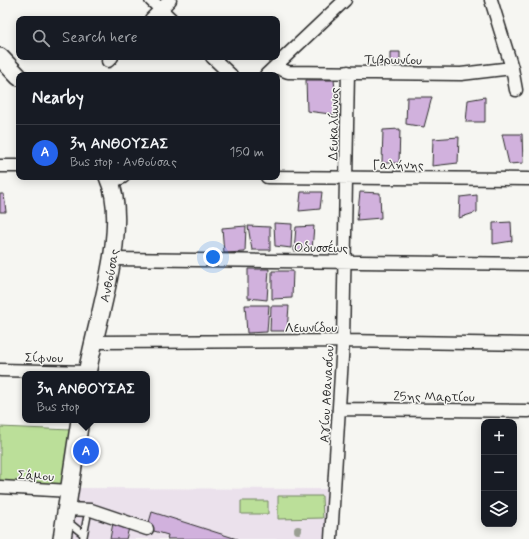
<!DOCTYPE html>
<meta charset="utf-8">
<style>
body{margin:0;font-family:Mynerve,sans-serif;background:#20242c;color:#f1f3f6}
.controls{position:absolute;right:12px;bottom:12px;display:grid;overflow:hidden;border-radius:8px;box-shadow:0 2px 10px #0003}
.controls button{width:36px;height:36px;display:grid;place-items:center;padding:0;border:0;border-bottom:1px solid #363941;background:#171b24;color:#f1f3f6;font:20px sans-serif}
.you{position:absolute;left:213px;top:257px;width:14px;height:14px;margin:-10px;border:3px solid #fff;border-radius:50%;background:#1a73e8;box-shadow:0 0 0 6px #1a73e833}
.badge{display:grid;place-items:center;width:26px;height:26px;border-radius:50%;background:#2563eb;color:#fff;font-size:13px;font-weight:700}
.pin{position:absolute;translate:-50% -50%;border:2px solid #fff;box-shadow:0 1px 4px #0006}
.popup{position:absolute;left:22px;top:371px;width:128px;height:52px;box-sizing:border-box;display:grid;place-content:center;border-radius:8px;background:#171b24;filter:drop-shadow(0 1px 3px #0005);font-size:13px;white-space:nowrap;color:#9ea1a6}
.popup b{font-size:15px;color:#f1f3f6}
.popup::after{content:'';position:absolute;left:50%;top:100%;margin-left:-8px;border:8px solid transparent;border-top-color:#171b24}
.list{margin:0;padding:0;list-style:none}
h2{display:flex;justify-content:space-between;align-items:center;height:52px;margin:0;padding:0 16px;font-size:17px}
h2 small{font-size:13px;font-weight:400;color:#9ea1a6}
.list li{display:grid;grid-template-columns:26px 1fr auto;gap:12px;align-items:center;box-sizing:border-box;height:56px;padding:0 16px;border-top:1px solid #363941}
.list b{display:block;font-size:15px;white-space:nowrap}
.list p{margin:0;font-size:13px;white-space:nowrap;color:#9ea1a6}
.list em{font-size:13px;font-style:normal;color:#9ea1a6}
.icon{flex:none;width:22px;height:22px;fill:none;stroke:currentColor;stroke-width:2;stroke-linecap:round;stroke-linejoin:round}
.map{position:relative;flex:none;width:529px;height:539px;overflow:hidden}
.search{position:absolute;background:#171b24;box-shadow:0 2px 10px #0003;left:16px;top:16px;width:264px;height:44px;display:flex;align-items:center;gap:10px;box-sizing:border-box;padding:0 14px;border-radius:8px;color:#9ea1a6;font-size:15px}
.panel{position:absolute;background:#171b24;box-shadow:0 2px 10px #0003;left:16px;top:72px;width:264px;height:108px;border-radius:8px}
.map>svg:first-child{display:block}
.built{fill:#ebe1ec}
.green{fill:#bbdf99;stroke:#738562}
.building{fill:#d1b1dd;stroke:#2b2b2b}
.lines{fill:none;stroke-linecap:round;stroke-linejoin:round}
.lane-casing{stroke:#2b2b2b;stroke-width:9}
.street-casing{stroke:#2b2b2b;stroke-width:15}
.secondary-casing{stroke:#2b2b2b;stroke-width:20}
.lane{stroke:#f6f6f2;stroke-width:6}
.street{stroke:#f6f6f2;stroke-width:12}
.secondary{stroke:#f6f6f2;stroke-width:17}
.tree{fill:#9a9f93}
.labels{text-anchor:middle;stroke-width:3;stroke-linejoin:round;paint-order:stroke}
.street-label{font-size:13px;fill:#2b2b2b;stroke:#f6f6f2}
</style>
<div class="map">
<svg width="529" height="539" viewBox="0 0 529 539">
<rect width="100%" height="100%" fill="#f6f6f2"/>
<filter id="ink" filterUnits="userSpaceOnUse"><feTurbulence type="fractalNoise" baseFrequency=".025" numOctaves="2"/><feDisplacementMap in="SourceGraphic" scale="8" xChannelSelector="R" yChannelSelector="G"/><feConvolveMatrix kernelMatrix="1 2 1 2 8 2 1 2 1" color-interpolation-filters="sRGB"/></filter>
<g filter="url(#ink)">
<path class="built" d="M79 488 327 489 325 539H70Z"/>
<path class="green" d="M0 427 71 430 63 485 0 483Z
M278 496H322L323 518 278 519Z
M241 501H268V514H241Z"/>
<path class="building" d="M390 52H400V65H390Z
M306 80H334L338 115 307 111Z
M407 97H432L424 127 406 124Z
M485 97V122H466L468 100Z
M400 129 399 163H382L383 130Z
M502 134H522L523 163 509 164Z
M459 137 458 163 432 166 433 139Z
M301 192H322L320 209 299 211Z
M360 192 380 193 381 218 357 220Z
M0 194H4L6 212H0Z
M477 195V212L459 218 460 197Z
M511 222 512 241 493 244V223Z
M274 223 292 224 291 248 275 246Z
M246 226 245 252 224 253 222 228Z
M248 226 270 227V250H252Z
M314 226 312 250 294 251 296 227Z
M248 269H269L267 300 248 298Z
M272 271H293L292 298 272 299Z
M245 305H269L267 332 247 333Z
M271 306H289L287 331H270Z
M152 512 237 539H167L168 535 147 529Z
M113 523 129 528 126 539H110Z"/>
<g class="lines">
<defs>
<path id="lane" d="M67 521 83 534
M83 539 87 518"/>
<path id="street" d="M151 0 171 19
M491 0 512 68 516 90
M151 19 170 0
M212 57 231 75
M108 61 112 57
M275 67 288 72 461 74 512 68
M266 75 345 0
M0 166H19
M267 177 529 179
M111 182 123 177
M112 259 529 264
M93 342 343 341 529 344
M0 370 88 372
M339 409 529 411
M0 487 70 491
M67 509 91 510 147 529
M331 539 343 341 348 72"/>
<g id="secondary">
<path d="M0 57 19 77"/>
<path id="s1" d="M87 374C96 320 131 226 108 177"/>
<path d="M62 539 80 420"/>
</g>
</defs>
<use href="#lane" class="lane-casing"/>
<use href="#street" class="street-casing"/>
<use href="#secondary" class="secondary-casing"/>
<use href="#lane" class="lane"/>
<use href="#street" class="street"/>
<use href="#secondary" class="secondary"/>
</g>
<circle class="tree" cx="298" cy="530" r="4"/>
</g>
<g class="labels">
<g class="street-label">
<text transform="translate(393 59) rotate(1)" y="5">Τιβρωνίου</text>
<text transform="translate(333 124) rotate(-89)" y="5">Δευκαλίωνος</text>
<text x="398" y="169">Γαλήνης</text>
<text transform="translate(321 247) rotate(1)" y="5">Οδυσσέως</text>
<text dy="5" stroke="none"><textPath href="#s1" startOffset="101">Ανθούσας</textPath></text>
<text x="311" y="332">Λεωνίδου</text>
<text transform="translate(44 357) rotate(1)" y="5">Σίφνου</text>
<text transform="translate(326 394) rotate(-87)" y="5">Αγίου Αθανασίου</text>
<text transform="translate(434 396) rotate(1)" y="5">25ης Μαρτίου</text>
<text transform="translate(36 475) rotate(3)" y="5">Σάμου</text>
</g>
</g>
</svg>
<div class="controls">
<button>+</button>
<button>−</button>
<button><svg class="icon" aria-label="layers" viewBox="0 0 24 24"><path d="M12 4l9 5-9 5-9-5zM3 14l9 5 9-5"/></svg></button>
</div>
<div class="you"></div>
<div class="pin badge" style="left:86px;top:451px">A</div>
<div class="popup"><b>3η ΑΝΘΟΥΣΑΣ</b>Bus stop</div>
<div class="search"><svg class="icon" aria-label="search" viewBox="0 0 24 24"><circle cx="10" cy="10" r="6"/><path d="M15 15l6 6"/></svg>Search here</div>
<section class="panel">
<h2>Nearby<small></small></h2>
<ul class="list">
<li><span class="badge">A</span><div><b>3η ΑΝΘΟΥΣΑΣ</b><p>Bus stop · Ανθούσας</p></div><em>150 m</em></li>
</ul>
</section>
</div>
